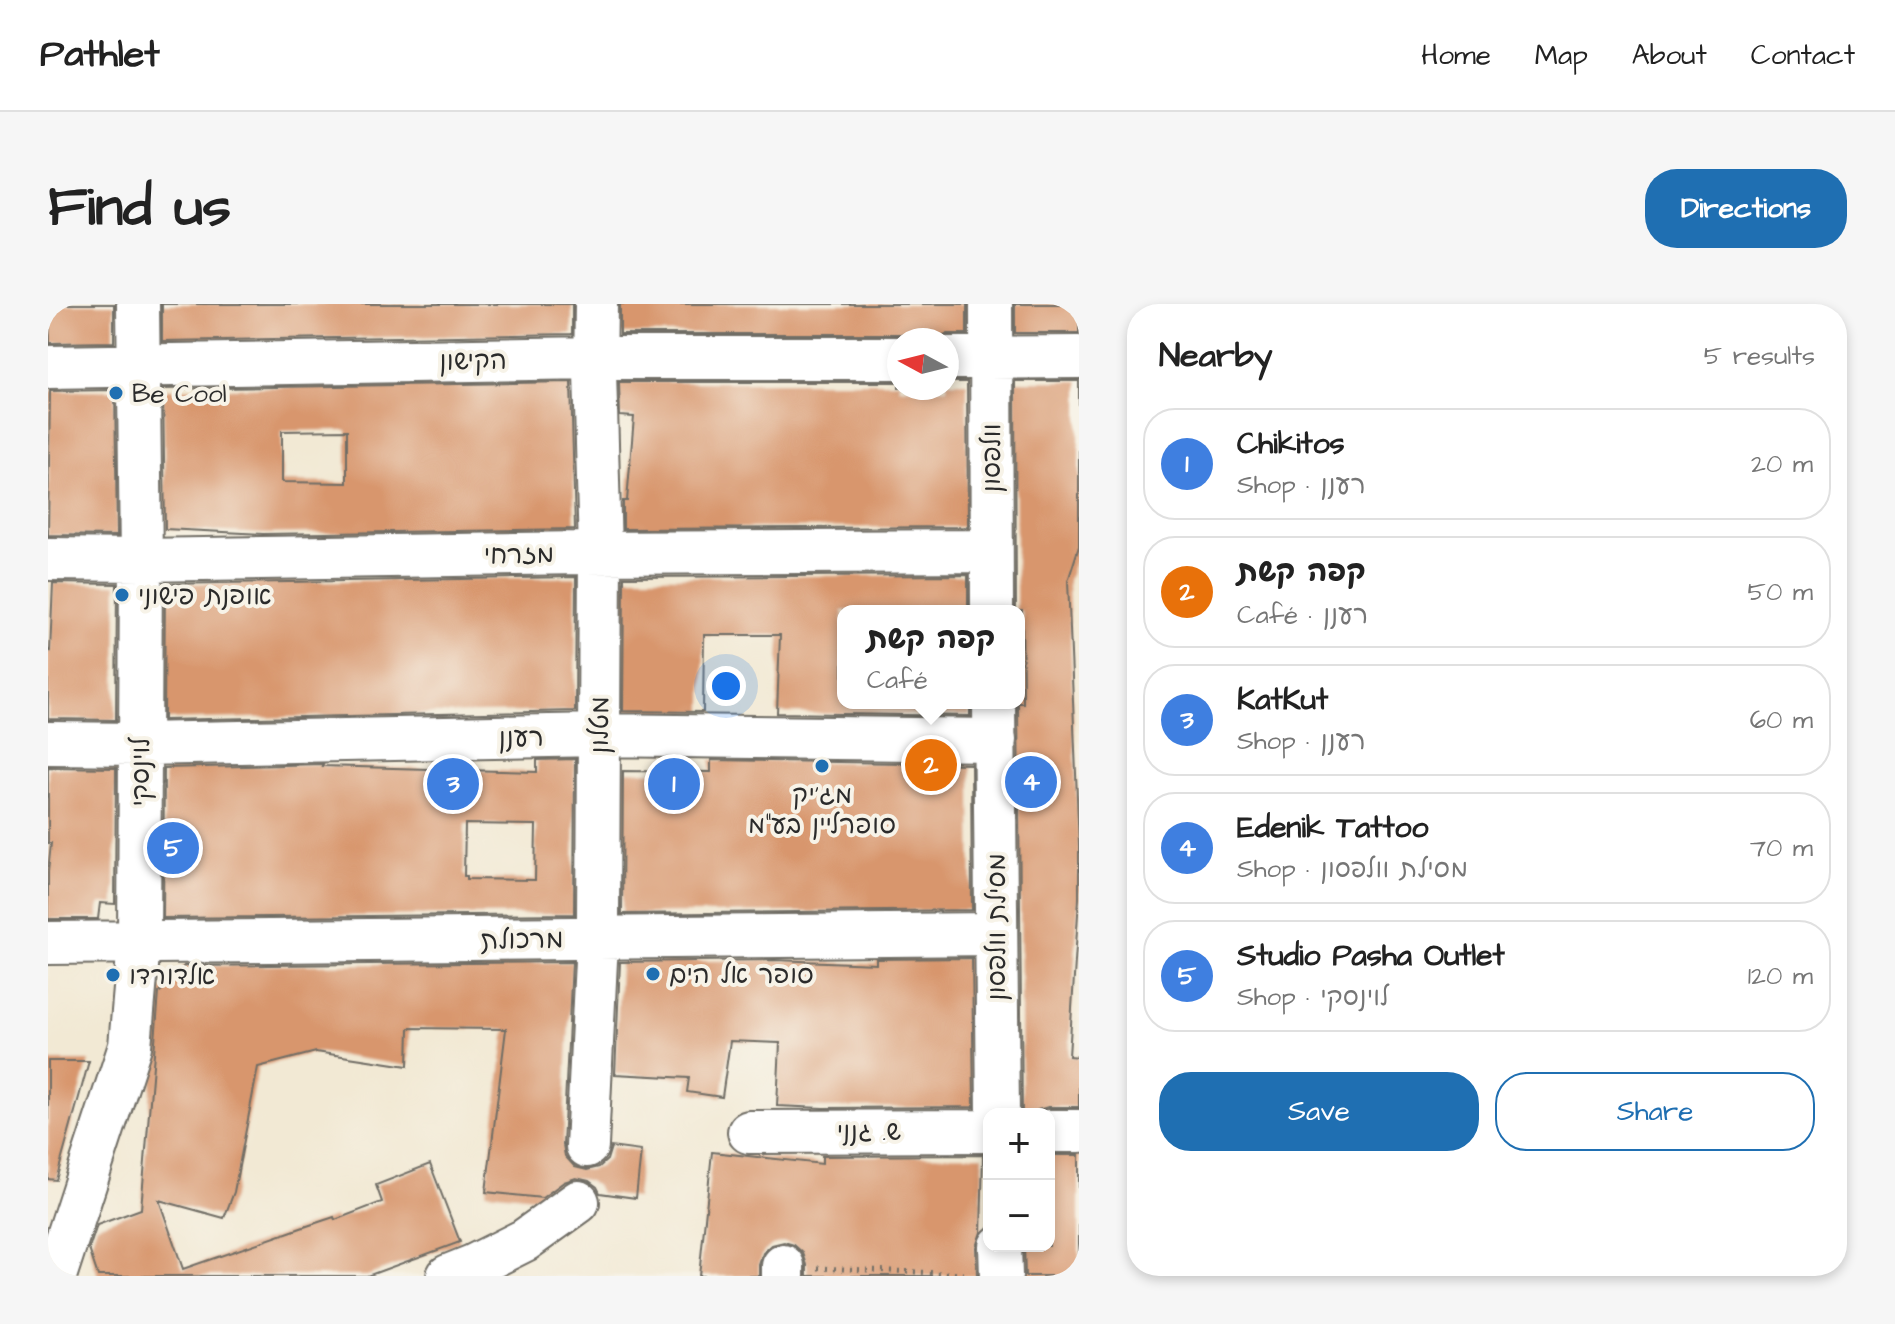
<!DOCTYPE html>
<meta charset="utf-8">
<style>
body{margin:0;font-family:"Architects Daughter","Playpen Sans Hebrew",sans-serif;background:#f6f6f6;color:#222}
.controls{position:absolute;right:24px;bottom:24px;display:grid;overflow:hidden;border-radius:16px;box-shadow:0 4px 12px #0003}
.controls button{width:72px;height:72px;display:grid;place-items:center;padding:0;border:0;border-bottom:2px solid #e0e0e0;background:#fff;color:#222;font:40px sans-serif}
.compass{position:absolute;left:839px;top:24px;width:72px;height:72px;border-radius:50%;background:#fff;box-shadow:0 4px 12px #0003;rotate:277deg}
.you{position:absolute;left:678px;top:382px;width:28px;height:28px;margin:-20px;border:6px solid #fff;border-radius:50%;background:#1a73e8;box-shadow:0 0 0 12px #1a73e833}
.badge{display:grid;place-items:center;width:52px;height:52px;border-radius:50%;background:#1f6fb2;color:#fff;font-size:26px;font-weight:700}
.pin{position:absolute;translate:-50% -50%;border:4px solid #fff;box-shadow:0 2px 8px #0006}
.popup{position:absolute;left:789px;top:301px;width:188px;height:104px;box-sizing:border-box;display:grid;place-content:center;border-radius:16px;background:#fff;filter:drop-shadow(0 2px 6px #0005);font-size:26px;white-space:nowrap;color:#767676}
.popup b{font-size:30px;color:#222}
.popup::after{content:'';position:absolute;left:50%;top:100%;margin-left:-16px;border:16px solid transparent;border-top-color:#fff}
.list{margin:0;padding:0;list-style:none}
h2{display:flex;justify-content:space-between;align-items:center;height:104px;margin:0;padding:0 32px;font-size:34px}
h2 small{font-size:26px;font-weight:400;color:#767676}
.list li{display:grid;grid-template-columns:52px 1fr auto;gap:24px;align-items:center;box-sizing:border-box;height:112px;margin:0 16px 16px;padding:0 16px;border:2px solid #e0e0e0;border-radius:32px}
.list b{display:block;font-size:30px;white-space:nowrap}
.list p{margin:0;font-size:26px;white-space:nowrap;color:#767676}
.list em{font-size:26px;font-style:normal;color:#767676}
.actions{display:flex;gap:16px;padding:24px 32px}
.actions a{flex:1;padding:18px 0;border:2px solid #1f6fb2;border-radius:32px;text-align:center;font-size:28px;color:#1f6fb2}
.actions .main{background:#1f6fb2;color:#fff}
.map{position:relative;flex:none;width:1031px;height:972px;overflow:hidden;border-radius:32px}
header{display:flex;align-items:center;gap:48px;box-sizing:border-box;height:112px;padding:0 40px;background:#fff;border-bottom:2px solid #e0e0e0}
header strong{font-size:38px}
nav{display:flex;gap:44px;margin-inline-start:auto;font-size:28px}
.intro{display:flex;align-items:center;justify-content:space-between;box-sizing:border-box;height:192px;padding:0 48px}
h1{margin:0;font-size:56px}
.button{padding:20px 36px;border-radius:32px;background:#1f6fb2;color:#fff;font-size:28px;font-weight:700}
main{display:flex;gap:48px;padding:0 48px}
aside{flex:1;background:#fff;border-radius:32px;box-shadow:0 4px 12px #0003}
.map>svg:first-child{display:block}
.building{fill:#d8966d;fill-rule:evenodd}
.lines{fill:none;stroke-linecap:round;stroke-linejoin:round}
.minor-casing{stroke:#716e66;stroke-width:46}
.path{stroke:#716e66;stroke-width:5;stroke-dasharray:2 6;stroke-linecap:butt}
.minor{stroke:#fff;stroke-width:42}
.poi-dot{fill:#1f6fb2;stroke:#f7f3e8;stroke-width:3}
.labels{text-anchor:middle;stroke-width:8;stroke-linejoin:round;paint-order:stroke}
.street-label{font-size:26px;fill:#2b2b2b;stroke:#f7f3e8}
.poi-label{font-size:26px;fill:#2b2b2b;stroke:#f7f3e8;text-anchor:start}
</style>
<header>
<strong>Pathlet</strong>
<nav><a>Home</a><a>Map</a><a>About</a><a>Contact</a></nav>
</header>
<div class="intro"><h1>Find us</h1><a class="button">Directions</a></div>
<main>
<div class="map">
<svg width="1031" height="972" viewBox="0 0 1031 972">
<rect width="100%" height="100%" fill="#f7f3e8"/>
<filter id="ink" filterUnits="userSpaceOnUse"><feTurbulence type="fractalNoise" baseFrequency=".0125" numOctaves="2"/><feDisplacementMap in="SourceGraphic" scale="16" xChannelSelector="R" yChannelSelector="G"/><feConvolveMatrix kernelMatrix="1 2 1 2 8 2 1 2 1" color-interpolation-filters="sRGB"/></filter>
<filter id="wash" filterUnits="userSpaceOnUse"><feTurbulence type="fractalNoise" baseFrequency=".006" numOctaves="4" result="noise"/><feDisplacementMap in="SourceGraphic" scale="32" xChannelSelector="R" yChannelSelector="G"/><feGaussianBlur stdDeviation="1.8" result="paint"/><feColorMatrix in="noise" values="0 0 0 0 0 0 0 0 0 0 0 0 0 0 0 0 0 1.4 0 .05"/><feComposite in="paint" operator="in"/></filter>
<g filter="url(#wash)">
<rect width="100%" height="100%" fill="#f2e9d4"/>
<g id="blocks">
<path class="building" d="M1 0H66V38L2 39Z
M114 0H524V30L114 37Z
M572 0H919V30H899L887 33H862L851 30H572Z
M967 0H1031V29H967Z
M967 77H1031V242L1020 277 1031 542V594L1021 752 1031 753V803H1000L990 806 985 810H974L970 399H975L974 307H968Z
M523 78 527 225 215 230 117 225 115 85ZM299 126V179L234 178V127Z
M571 78H851V84H899V78H919L920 223 575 225V197H579L586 113 572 112Z
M67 86 69 232 0 231 2 87Z
M920 271V307H795V399H922V412L729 409 732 331H656L655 408 575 407 576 273Z
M528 273 527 407 116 416 117 280Z
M5 279 69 280 68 416 0 415V346L2 347Z
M527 455 526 610 115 614 116 464 275 460 274 462 489 468V456ZM417 520 488 521 487 576 419 575V572H416Z
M663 456 923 460 924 606 574 610 575 467 663 468Z
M0 463 68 464 67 600 52 599 50 615H0V568L3 539H0Z
M924 654 926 803 775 804 729 802 732 739 682 737 674 793 639 788 641 774 567 770 572 658 727 656 828 660V655Z
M524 658 515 841 517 852 527 863 539 866 551 863 559 856 563 843 593 847 588 894 552 889 549 883 541 877 528 874 516 878 494 894 438 888 458 725 361 724 360 762 268 748 210 763 186 888 176 914 111 896 135 965 253 924 286 913 287 916 334 898 328 881 382 860 412 938 319 972H50L41 945 49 921 93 905 111 689 136 662Z
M0 757H41L8 876 0 875Z
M664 848 774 860V852L935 851 933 928 928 943 929 972H759V961L755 949 746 941 736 938 724 941 715 949 711 961V972H651Z
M1001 851H1031V972H977L976 942H1001Z"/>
</g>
</g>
<g filter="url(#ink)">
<use href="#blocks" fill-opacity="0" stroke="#716e66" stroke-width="2"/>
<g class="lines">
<defs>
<path id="minor" d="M943 0 944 307
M899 54 1031 53
M0 63 547 54H851
M0 255 93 256 535 249 942 247
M946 399 950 810
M0 439 92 440 551 431 947 436
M0 639 948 630
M1001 827H1031
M701 828 941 827
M539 842 550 615 552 249 547 67 548 0
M952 942 953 972
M7 972 82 742 91 639 93 256 90 0
M400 972 425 962 477 936 530 898
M735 972V962"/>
</defs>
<use href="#minor" class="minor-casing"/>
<path class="path" d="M770 964 920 970"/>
<use href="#minor" class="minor"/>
</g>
</g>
<g class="poi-dot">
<circle cx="68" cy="89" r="8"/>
<circle cx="74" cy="291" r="8"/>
<circle cx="774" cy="462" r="8"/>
<circle cx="605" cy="670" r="8"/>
<circle cx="65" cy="671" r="8"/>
</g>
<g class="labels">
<g class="street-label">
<text transform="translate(425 56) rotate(-1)" y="9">הקישון</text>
<text transform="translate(943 154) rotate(-90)" y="9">וולפסון</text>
<text transform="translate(471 250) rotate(-1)" y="9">מזרחי</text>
<text transform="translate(551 421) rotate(-90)" y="9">מטלון</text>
<text transform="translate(473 433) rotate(-1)" y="9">רענן</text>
<text transform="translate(92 468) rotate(-90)" y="9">לוינסקי</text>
<text transform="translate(948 623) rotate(-90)" y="9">מסילת וולפסון</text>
<text transform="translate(474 635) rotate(-1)" y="9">מרכולת</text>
<text x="821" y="836">ש. גנני</text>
</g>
<g class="poi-label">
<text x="84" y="98">Be Cool</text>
<text x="90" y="300">אופנת פישוני</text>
<text x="774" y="499" text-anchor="middle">מג'יק<tspan x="774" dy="30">סופרליין בע"מ</tspan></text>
<text x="621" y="679">סופר אל הים</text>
<text x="81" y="680">אלדורדו</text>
</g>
</g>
</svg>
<div class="controls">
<button>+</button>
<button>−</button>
</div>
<svg class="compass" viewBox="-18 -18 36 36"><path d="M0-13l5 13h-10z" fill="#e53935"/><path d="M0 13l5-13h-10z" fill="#767676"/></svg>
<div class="you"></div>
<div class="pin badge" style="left:626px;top:480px;background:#3f7fe0">1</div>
<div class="pin badge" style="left:883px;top:461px;background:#e8710a">2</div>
<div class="popup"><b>קפה קשת</b>Café</div>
<div class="pin badge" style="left:405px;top:480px;background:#3f7fe0">3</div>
<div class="pin badge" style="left:983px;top:478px;background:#3f7fe0">4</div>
<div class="pin badge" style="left:125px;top:544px;background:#3f7fe0">5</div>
</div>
<aside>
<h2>Nearby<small>5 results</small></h2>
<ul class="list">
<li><span class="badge" style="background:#3f7fe0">1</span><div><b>Chikitos</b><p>Shop · רענן</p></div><em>20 m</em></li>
<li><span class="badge" style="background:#e8710a">2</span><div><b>קפה קשת</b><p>Café · רענן</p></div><em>50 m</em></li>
<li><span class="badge" style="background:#3f7fe0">3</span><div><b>KatKut</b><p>Shop · רענן</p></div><em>60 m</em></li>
<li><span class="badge" style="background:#3f7fe0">4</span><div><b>Edenik Tattoo</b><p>Shop · מסילת וולפסון</p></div><em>70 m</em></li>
<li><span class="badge" style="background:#3f7fe0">5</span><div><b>Studio Pasha Outlet</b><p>Shop · לוינסקי</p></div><em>120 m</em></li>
</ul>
<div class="actions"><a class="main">Save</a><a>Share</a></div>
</aside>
</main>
